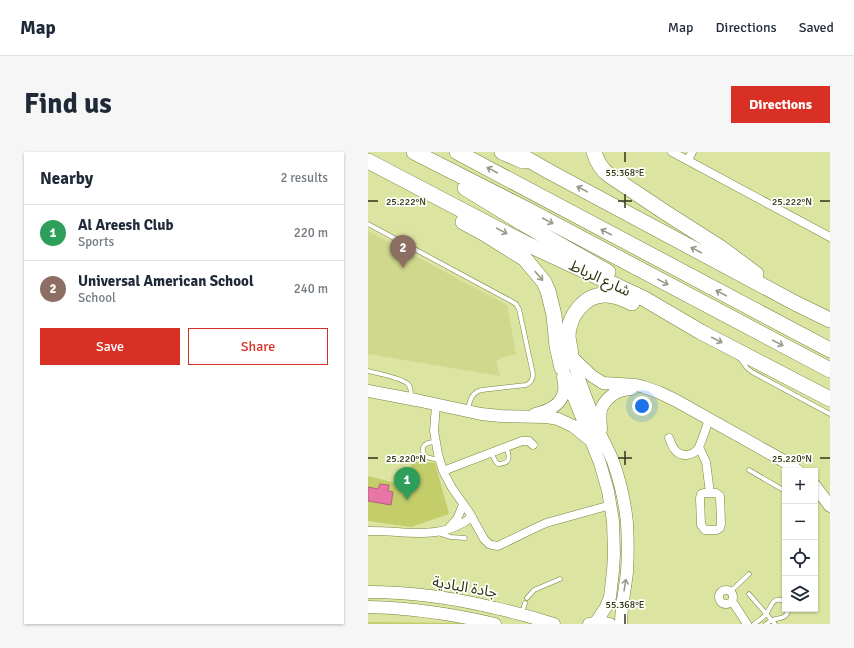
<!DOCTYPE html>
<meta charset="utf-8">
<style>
body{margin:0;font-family:Signika,"Noto Sans Arabic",sans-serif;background:#f6f6f7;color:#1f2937}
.controls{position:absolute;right:12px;bottom:12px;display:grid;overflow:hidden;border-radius:0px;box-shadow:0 1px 3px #0004}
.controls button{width:36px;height:36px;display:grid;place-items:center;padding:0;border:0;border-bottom:1px solid #e0e1e3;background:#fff;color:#1f2937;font:20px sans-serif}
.you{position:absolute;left:274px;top:254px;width:14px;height:14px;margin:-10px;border:3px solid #fff;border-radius:50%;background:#1a73e8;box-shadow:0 0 0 6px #1a73e833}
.badge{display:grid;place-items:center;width:26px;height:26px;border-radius:50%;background:#d93025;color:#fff;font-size:13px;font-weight:700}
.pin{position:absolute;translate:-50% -33px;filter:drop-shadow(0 1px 2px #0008)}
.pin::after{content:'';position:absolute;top:21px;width:14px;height:12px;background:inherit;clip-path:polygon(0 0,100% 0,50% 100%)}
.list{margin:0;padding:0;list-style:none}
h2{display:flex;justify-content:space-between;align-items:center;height:52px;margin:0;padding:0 16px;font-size:17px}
h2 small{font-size:13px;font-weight:400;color:#747a83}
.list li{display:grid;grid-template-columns:26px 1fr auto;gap:12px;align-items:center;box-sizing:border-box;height:56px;padding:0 16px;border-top:1px solid #e0e1e3}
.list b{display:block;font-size:15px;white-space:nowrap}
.list p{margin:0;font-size:13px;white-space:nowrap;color:#747a83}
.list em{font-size:13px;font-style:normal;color:#747a83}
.actions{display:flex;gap:8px;padding:12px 16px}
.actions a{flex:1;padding:9px 0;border:1px solid #d93025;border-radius:0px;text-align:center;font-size:14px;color:#d93025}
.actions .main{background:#d93025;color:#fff}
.icon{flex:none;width:22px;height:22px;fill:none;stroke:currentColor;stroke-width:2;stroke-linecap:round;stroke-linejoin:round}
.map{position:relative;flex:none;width:462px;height:472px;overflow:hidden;border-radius:0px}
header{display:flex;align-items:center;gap:24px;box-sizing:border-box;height:56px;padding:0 20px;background:#fff;border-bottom:1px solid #e0e1e3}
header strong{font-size:19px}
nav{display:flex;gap:22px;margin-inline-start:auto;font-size:14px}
.intro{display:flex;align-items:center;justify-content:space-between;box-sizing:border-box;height:96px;padding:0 24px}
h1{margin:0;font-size:28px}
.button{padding:10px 18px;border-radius:0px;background:#d93025;color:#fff;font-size:14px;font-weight:700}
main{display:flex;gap:24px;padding:0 24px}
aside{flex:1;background:#fff;border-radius:0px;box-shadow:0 1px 3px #0004}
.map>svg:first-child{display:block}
.built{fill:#cfd88c}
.green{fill:#c3ce6a}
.water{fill:#e775a6;stroke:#b1627c}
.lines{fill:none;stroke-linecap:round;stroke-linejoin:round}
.lane-casing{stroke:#7c8343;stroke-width:5}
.street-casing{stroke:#7c8343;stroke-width:9}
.secondary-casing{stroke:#7c8343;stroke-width:13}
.highway-casing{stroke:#7c8343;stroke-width:16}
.lane{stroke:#fff;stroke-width:4}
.street{stroke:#fff;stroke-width:8}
.secondary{stroke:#fff;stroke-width:12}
.highway{stroke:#fff;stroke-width:15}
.oneway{stroke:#989a8c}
.ticks{fill:none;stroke:#323519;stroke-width:1.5}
.labels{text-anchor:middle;stroke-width:3.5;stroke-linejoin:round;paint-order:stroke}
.street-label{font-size:15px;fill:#323519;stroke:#fefff8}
.ticks-label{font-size:10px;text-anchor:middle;fill:#323519;stroke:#fefff8;stroke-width:3.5;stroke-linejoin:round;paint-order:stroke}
</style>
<header>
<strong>Map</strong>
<nav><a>Map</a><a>Directions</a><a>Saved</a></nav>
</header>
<div class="intro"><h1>Find us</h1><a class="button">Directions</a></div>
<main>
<aside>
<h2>Nearby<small>2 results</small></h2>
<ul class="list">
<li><span class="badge" style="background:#2e9e5b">1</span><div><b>Al Areesh Club</b><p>Sports</p></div><em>220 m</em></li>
<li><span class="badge" style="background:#8d6e63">2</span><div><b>Universal American School</b><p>School</p></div><em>240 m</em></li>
</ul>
<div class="actions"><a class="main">Save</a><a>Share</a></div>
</aside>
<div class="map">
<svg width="462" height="472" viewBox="0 0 462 472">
<rect width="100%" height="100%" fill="#dbe4a0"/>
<path class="built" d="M0 79 139 153 148 202 135 205 128 209 132 224 0 202Z"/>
<path class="green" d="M44 309 67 311 81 362 43 375 0 369V324L40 334Z
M0 470 96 471 99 472H0Z"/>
<path class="water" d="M12 332 21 333 20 339 25 340 23 353 0 349V335L10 337Z"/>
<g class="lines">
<defs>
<path id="lane" d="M0 72 143 149 148 152 151 157 165 222C165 228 163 231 158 233L114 238C104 240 102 248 100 257
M372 206 379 216 384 220 462 262
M0 219C9 221 34 226 40 232 43 235 43 241 43 245
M68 290C65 290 61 290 58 292 53 295 54 302 59 305 63 307 68 307 72 308
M123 301 128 310 130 312C143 312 142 304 138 295
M381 318 417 339
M70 381 83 385 97 386
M363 439 381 422
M381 442 407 472
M159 446 166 438 192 427
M154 461 157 451
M386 472C390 469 394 467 397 463 404 456 403 444 416 449
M398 472C400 471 402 469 404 468 412 465 418 468 421 457"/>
<path id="street" d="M304 0 462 85
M320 8 324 0
M68 253 66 279 70 302 75 319 84 336 101 360 116 387 121 392 124 393 130 394 163 378 178 371 243 353
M301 286C303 290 304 295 307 298 314 306 326 304 331 295 335 286 338 276 341 267
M331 295 338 310 342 341
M75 319 154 289H161L165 293
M336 341H348L352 344 353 372 352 376 349 378H337L333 373 332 346 333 342Z
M81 376 89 367 95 353
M0 379C37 378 72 390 104 365
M351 445a7 7 0 1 1 14 0a7 7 0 1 1-14 0Z
M364 449 379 472"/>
<path id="secondary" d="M203 203C212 231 222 257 233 284 237 292 241 300 245 309 252 329 257 350 259 371 260 388 260 404 259 420 257 438 253 454 253 472
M205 206 224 224 235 231 268 233 276 235 290 240 307 248 414 308 430 319
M194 216 232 311 240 339 245 369 246 402 245 419 242 445 238 455 228 470
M0 239 48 248 113 262 133 264 179 265 190 267 205 274 222 288
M167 262C180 259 194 253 196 239 197 234 196 230 195 225
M233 278C233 271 231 261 234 255 240 243 252 237 264 237
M447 334 462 354
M0 440C42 440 86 446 127 456 147 460 166 466 186 472
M0 455C43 456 85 462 127 472
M221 472 233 470 242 472"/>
<path id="highway" d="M46 0 160 58 462 218
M89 0 462 198
M134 0 155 9
M147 0 182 20 427 151 462 168
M226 0C229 10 233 17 241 23L298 61 353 96 388 122
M0 9 157 91 275 146 333 180 462 247
M97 36 154 71 240 120
M95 70 117 82 157 107 176 130 180 139 186 163 189 194 194 216
M203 203C202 197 201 191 200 185 200 165 216 142 238 143 248 143 256 147 264 151"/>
</defs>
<use href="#lane" class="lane-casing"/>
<use href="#street" class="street-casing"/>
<use href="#secondary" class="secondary-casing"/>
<use href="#highway" class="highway-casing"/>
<use href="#lane" class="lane"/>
<use href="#street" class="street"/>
<use href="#secondary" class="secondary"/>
<use href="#highway" class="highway"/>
</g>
<defs><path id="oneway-shaft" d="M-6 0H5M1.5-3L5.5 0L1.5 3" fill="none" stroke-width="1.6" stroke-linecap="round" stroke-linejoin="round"/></defs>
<g class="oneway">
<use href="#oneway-shaft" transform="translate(124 18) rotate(-152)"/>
<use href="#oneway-shaft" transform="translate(214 37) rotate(-152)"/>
<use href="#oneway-shaft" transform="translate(180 69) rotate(28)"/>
<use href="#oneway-shaft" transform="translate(134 79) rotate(28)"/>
<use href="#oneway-shaft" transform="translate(238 80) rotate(-152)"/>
<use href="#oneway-shaft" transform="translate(328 98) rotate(-152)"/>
<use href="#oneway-shaft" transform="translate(171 124) rotate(50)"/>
<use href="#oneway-shaft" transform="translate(295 130) rotate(28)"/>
<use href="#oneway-shaft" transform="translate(353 141) rotate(-152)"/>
<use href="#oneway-shaft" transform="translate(349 188) rotate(27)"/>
<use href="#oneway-shaft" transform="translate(410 191) rotate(28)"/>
<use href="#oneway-shaft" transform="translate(257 433) rotate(-81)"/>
</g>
<path class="ticks" d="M257 0V10M257 42V56M0 49H10M250 49H264M452 49H462M257 299V313M0 306H10M250 306H264M452 306H462M257 462V472"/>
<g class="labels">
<g class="street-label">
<text transform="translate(232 126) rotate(25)" y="5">شارع الرباط</text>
<text transform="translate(97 435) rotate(10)" y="5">جادة البادية</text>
</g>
</g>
<g class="ticks-label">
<text x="257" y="24">55.368°E</text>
<text x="38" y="53">25.222°N</text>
<text x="424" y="53">25.222°N</text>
<text x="38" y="310">25.220°N</text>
<text x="424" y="310">25.220°N</text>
<text x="257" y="456">55.368°E</text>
</g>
</svg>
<div class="controls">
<button>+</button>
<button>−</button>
<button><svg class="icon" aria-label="locate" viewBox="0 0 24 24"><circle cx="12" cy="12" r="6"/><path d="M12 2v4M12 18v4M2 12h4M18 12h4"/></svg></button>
<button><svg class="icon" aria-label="layers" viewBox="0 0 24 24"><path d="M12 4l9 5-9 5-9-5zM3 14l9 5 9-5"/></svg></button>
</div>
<div class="you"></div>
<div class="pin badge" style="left:39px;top:348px;background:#2e9e5b">1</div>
<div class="pin badge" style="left:35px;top:116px;background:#8d6e63">2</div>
</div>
</main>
